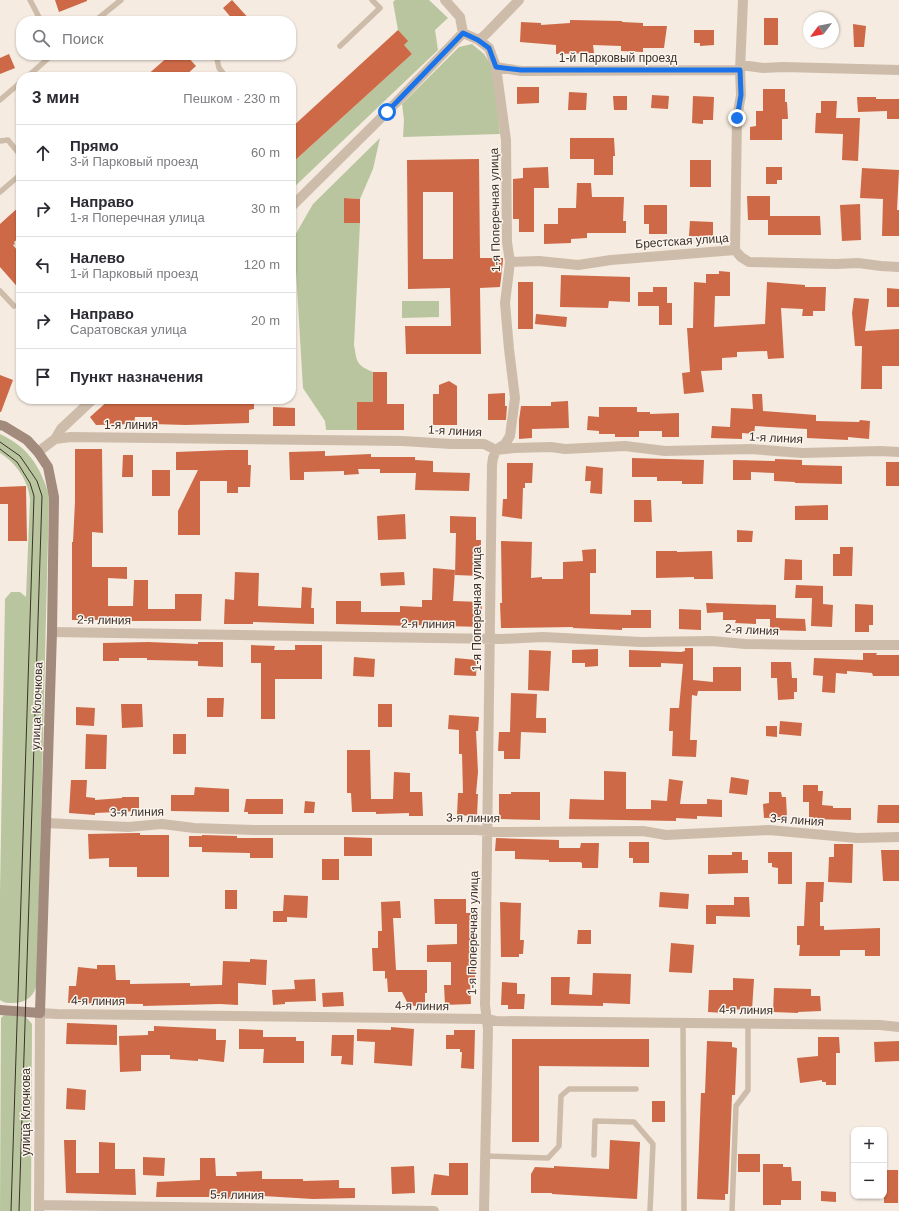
<!DOCTYPE html>
<html lang="ru">
<meta charset="utf-8">
<style>
body{margin:0;font-family:Helvetica,sans-serif;background:#f7f7f7;color:#2b2b33}
.controls{position:absolute;right:12px;bottom:12px;display:grid;overflow:hidden;border-radius:8px;box-shadow:0 1px 3px #0004}
.controls button{width:36px;height:36px;display:grid;place-items:center;padding:0;border:0;border-bottom:1px solid #e1e1e2;background:#fff;color:#2b2b33;font:20px sans-serif}
.compass{position:absolute;left:803px;top:12px;width:36px;height:36px;border-radius:50%;background:#fff;box-shadow:0 1px 3px #0004;rotate:238deg}
.stop{position:absolute;width:12px;height:12px;margin:-9px;border:3px solid #1a73e8;border-radius:50%;background:#fff}
.stop.end{background:#1a73e8;border-color:#fff;box-shadow:0 1px 4px #0008}
.list{margin:0;padding:0;list-style:none}
h2{display:flex;justify-content:space-between;align-items:center;height:52px;margin:0;padding:0 16px;font-size:17px}
h2 small{font-size:13px;font-weight:400;color:#7c7c81}
.list li{display:grid;grid-template-columns:26px 1fr auto;gap:12px;align-items:center;box-sizing:border-box;height:56px;padding:0 16px;border-top:1px solid #e1e1e2}
.list b{display:block;font-size:15px;white-space:nowrap}
.list p{margin:0;font-size:13px;white-space:nowrap;color:#7c7c81}
.list em{font-size:13px;font-style:normal;color:#7c7c81}
.icon{flex:none;width:22px;height:22px;fill:none;stroke:currentColor;stroke-width:2;stroke-linecap:round;stroke-linejoin:round}
.map{position:relative;flex:none;width:899px;height:1211px;overflow:hidden}
.search{position:absolute;background:#fff;box-shadow:0 1px 3px #0004;left:16px;top:16px;width:280px;height:44px;display:flex;align-items:center;gap:10px;box-sizing:border-box;padding:0 14px;border-radius:16px;color:#7c7c81;font-size:15px}
.panel{position:absolute;background:#fff;box-shadow:0 1px 3px #0004;left:16px;top:72px;width:280px;height:332px;border-radius:16px}
.map>svg:first-child{display:block}
.green{fill:#b8c59f}
.building{fill:#cd6946;fill-rule:evenodd}
.lines{fill:none;stroke-linecap:round;stroke-linejoin:round}
.lane{stroke:#cebcab;stroke-width:5.5}
.street{stroke:#cebcab;stroke-width:10}
.secondary{stroke:#a28a7c;stroke-width:10}
.tram{stroke:#3c302a;stroke-width:1}
.route{stroke:#1a73e8;stroke-width:5}
.labels{text-anchor:middle;stroke-width:3;stroke-linejoin:round;paint-order:stroke}
.street-label{font-size:12px;fill:#3c302a;stroke:#fbf5ed}
</style>
<div class="map">
<svg width="899" height="1211" viewBox="0 0 899 1211">
<rect width="100%" height="100%" fill="#f5ebe0"/>
<path class="green" d="M395 0H429L448 18 435 30 438 50 291 190V164L412 54 404 45 398 30 393 2Z
M472 44 484 54 493 68 500 134 403 137 404 120 402 104 459 47Z
M380 138 373 169 360 199 345 198 344 223H360L354 345C357 362 356 365 373 372V402H357V430H326L325 421 303 388 294 237 313 204Z
M402 301H439V317L402 318Z
M0 434C28 447 40 466 49 495L37 982C35 996 27 1003 12 1003 8 1003 4 1003 0 1000V893L5 599 11 592H20L26 597 30 499C28 480 16 463 0 453Z
M4 1015 26 1017 32 1024 31 1211H0L1 1018Z"/>
<path class="building" d="M55 0H87V1L59 12Z
M232 0 251 21H234L223 8Z
M764 18H778V45H764Z
M570 20 622 21V22L643 23V26H667L664 48H643V52L621 51V46L593 45 594 53 556 54V45L520 42 521 22 541 23V25L570 23Z
M853 24 866 26 864 47H854Z
M398 30 408 41 404 45 412 54 291 164V128Z
M694 30H714V45L700 46V43H694Z
M9 54 15 68 0 74V58Z
M170 55H186L196 66 184 77H145Z
M517 87H539V103L517 104Z
M763 89H785V102H787L788 119H782V140H750V127L756 126V111H763Z
M569 92 587 93 586 110H568Z
M652 95 669 96 668 109 651 108Z
M613 96H627V110H614Z
M693 96 714 97 713 120H703V124L692 123Z
M857 97H876V99H899V119H887V111L858 112Z
M821 101H837L836 118H860L858 161 842 160 843 134 815 133 816 113H821Z
M570 138H614L615 156H613V175H594V159H570Z
M479 159 480 258H503V261L500 287 480 288 481 354H406L405 326H451L450 288 408 289 407 160ZM423 192H453V259H423Z
M690 160H711V187H690Z
M548 167 549 188H534V232H519V219H513V179L523 178V168Z
M766 167H782V180H777V184H766Z
M862 168 899 170 897 210H899V236H882L883 199 860 198Z
M577 183H591L592 197H624L623 221H626V233H587V238L571 239V243L544 244V224H558V208H576Z
M747 196H770V216H820L821 235H768V220H748Z
M344 198 360 199V223H344Z
M860 204 861 240 842 241 840 205Z
M21 205V236L14 242 15 244 13 245 21 255V291L0 267V224Z
M644 205H667V234H649V224H644Z
M690 221 713 222V237L689 236Z
M719 271 730 272V296H715L714 327 765 324 767 282 805 285V287H826L825 311H813V316H802L803 309 781 308 784 358 768 359 767 351 737 352V357L722 358V370L701 371 704 392 684 394 682 373 690 372 687 328H693L694 282 706 283V274H719Z
M561 275 630 277V302L609 301 608 308 560 307Z
M518 282H533V329H518Z
M653 287H667V303H672V325H659V306H638V292H653Z
M887 288 899 289V307H887Z
M854 298 869 299 865 331 899 329V366H882V389H861L862 346H855L852 313Z
M536 314 567 317 566 327 535 324Z
M373 372H387V404H404V430H357V402H373Z
M0 375 13 380 1 412H0Z
M449 381 457 386V425H433V394H439V385Z
M505 393V406H507L506 420H488V394Z
M752 394H762L763 411 816 415V421L859 422 860 420 870 421 869 439 848 437V440L807 438V429L755 426 754 434 742 433V439L711 438 712 426 730 427 731 408 753 409Z
M110 399H143V401L171 399H206V404L232 403 231 399H254V409L249 410V423L186 425 152 424V417H135L134 424 96 425 90 417Z
M568 401 569 428 532 429V438L519 439V420L521 406H551V402Z
M273 407 295 408V426H273Z
M599 407H637V412H650V414L679 413V437H662V431H639V437H615V434H599V431L587 430 588 416 599 417Z
M75 449H102L103 533 92 532V567H127V579L108 578V606H133L134 580H148V609H175V594H202L201 621H98V620H72V542H73L75 502Z
M228 450H248V465H251L250 487H238V493H227V481H200V535H178V511L198 470H176V452Z
M325 451V456L371 454V457H415V460L433 461V472L470 473 469 491 415 490 416 473H380V469H358L359 474 344 475V471L304 472V480H290L289 452Z
M123 455H133V477H122Z
M632 458 704 460 703 484H682V481H657V477H632Z
M775 459 802 460V465L842 466V484L795 483V482L774 481V473L751 472V480H733V460L775 461Z
M886 462H899V486H886Z
M507 463H533L532 483H525V488H523L522 519 502 516 503 499H507Z
M586 466 603 468 602 494 590 493 591 481H585Z
M152 470H170V496H152Z
M26 486 27 541H8V504H0V487Z
M634 500H651L652 522H634Z
M828 505V520H795V506Z
M405 514 406 539 378 540 377 516Z
M450 516 476 517V540H481L480 576 455 575 456 533H450Z
M737 530 753 531 752 542H737Z
M501 541 532 542 531 578 542 577V579H563V562L583 561 582 550 596 549V573H590V614L631 615V610H651V628H622V630L573 628V627L501 628 500 603H502Z
M840 547H853L852 576H833V554H840Z
M656 551H677V552L712 551 713 579H694V577L656 578Z
M785 559 802 560V580H784Z
M433 568 455 570 453 601 482 602 481 627 413 625V626L336 624V601H361V612H400V606L422 607V600H432Z
M235 572 259 573 258 606 301 608 302 587 312 588 311 608H314V624L253 622V624H224L225 599 234 600Z
M404 572 405 585 381 586 380 573Z
M796 585 823 586V604L833 605 832 627 811 626 812 598H795Z
M706 603 776 605V618L805 619 806 631 770 630V619H756V624L735 623 736 620H723V612L707 613Z
M855 604 873 605V625H869V632H855Z
M679 609 701 610V630L679 629Z
M148 642 198 644V642H223V667L198 666V661L147 660V658H119V661H103V643Z
M251 645 275 646 274 650H295V645H322V679H275V719H261V663H251Z
M685 648H693V680L713 682V667H741V691H698L697 696 692 695 690 740H697L696 757 672 756 673 731H669L670 708H679L683 664 661 663V667H629V650L681 652 685 651Z
M598 649V666L585 667V663H572V650Z
M529 650 551 651 549 691 528 690Z
M863 653H877L876 655H899V676H873L872 673 847 671V674L836 673 835 693 822 692 823 676 813 675 814 658 863 660Z
M354 657 375 659 374 677 353 676Z
M455 658 477 660 476 676 454 675Z
M771 662H791L792 678H797V692H794V699L778 700 777 678H771Z
M511 693 537 694 536 718H546V733L521 732 520 759H504V751H498L499 732H510Z
M207 698H224L223 717H207Z
M121 704H142L143 727 122 728Z
M378 704H392V727H378Z
M76 707 95 708 94 726 76 725Z
M449 715 479 717 478 731H476L478 772 476 794H478L477 816 457 815 458 793H463L462 754H459V730L448 729Z
M780 721 802 723 801 736 779 734Z
M766 726H777V737L766 736Z
M86 734 107 735 106 769H85Z
M173 734H186V754H173Z
M347 750H370L371 799H393L394 772 410 773V792H422L423 816H409V813L376 814V812H352L351 793H347Z
M604 771 626 772V809H651V800L667 801 669 779 683 781 680 804H707V799L722 800V817L697 816V819L676 818V821L569 819 570 799 604 800Z
M731 777 749 780 747 795 729 793Z
M71 780H87L86 797 95 798V800L122 798V797H139V811L95 813V815L69 813Z
M803 785H818V791H823L822 805 833 806V808H851V820L809 819V802H803Z
M195 787 229 789V812L171 811V795H194Z
M511 792H540V820L499 819V794H511Z
M769 792H781L782 797H786L787 817 764 818 763 804 769 803Z
M246 799H283V814H248V812H244Z
M305 801 315 802 314 813H304Z
M878 805H899V823H877Z
M135 833H140V835H169V877H137V867H109V858L89 859 88 834Z
M202 835 237 836V838H273V858H250V853L202 852V847H189V836H202Z
M344 837 372 838V856H344Z
M496 838 559 840V848H580L581 843H599L598 868H582V863L580 862H549V860L515 859V851H495Z
M629 842H649V863H633V858H629Z
M834 844H853L852 883 828 882 829 857H834Z
M881 850H899V881H883Z
M732 852H742V860H748V873L708 874V855H732Z
M768 852H792V884H778V868L772 867V863H768Z
M322 859H339V880H322Z
M806 882H824L823 902H820V926H824V930L880 928V956H865V950H840V956H799L800 945H797V926H804Z
M225 890H237V909H225Z
M660 892 689 894 688 909 659 907Z
M284 895 308 896 307 918 287 917V922H273V911H283Z
M734 897H749L750 917 716 916V924H706V905H734Z
M434 899H466V913H474V925H471V951H473V967H475V978H470L471 1004 445 1005 444 985H451V962H427V945L457 944V924H435Z
M400 901 401 918H393L396 970H427V993H425V1006H414L407 1002 402 992H388L387 978 385 979V971H373L372 948H378V931H382L381 902Z
M500 902 521 903 520 940H524L523 954H519V957H501Z
M578 930H591V944H577Z
M671 943 694 945 692 973 669 972Z
M250 959 267 960 266 985 238 983V1005L220 1004 143 1006V1004L68 1003 69 986H76L78 967 97 969V965H115L116 980H130V984L190 983V986L222 985 223 961 250 962Z
M593 973 631 974 630 1004 603 1003V1006L551 1005V977H570L569 994 592 995Z
M733 978 754 979 752 1010 726 1009V1013L708 1012 709 990H733Z
M315 979 316 1001 285 1002V1004L273 1005 272 990 295 989 294 980Z
M502 982 517 983V994H525L524 1009H508V1005H501Z
M774 988 811 989V996H820L821 1011 798 1012V1013L773 1012Z
M343 992 344 1006 323 1007 322 993Z
M67 1023 117 1025V1045L66 1044Z
M154 1026 216 1029V1040H226L224 1062 198 1059V1061L170 1059V1055H141V1071L120 1072 119 1036 148 1035V1031H154Z
M391 1027 414 1029 412 1066 374 1063 375 1042 357 1041V1029L391 1030Z
M239 1029 263 1030V1037H296V1041H304V1063H263L264 1049H239Z
M454 1030H475L474 1069 461 1068 462 1052H460V1049H446V1035H454Z
M332 1035H354L353 1065 341 1064 342 1056H331Z
M818 1037H839L840 1053H836V1085H826V1082H822V1080L800 1083 797 1058 818 1056Z
M512 1039H649V1067L539 1066V1142H512Z
M707 1041 732 1042V1047L737 1048 735 1095H732L728 1194H725V1200L697 1199 701 1093H705Z
M899 1041V1061L875 1062 874 1042Z
M67 1088 86 1090 85 1110 66 1109Z
M652 1101H665V1122H652Z
M64 1140H76V1173H99V1142L115 1143V1169H135L136 1195 66 1193Z
M610 1140 640 1142 637 1199 552 1194V1193H531V1174L535 1167 554 1168V1166L609 1169Z
M738 1154H760V1172H738Z
M143 1157 165 1158 164 1176 143 1175Z
M200 1158H215L216 1176H237L236 1172 262 1171V1179H303V1181L339 1180V1188H355V1198L313 1199 263 1196V1198L218 1199V1197H156L157 1182 200 1180Z
M449 1163H468V1195H431L434 1174 449 1176Z
M763 1164H783V1167H791L792 1181H801V1200H781V1205H763Z
M414 1166 415 1193 392 1194 391 1167Z
M884 1170H898V1203H884Z
M821 1191 836 1192V1202L821 1201Z"/>
<g class="lines">
<path class="lane" d="M30 0 41 21
M95 21 121 0
M340 46 380 8 372 0
M216 55 219 68 226 77
M27 77 52 55
M0 100 21 82
M0 141 8 140 21 156
M0 192 21 174
M0 291 14 306
M683 1022 684 1211
M594 1155 595 1121 634 1122 653 1144 650 1211
M485 1156 548 1158 559 1146 561 1096 569 1089H636
M732 1211 736 1106 748 1090V1024"/>
<path class="street" d="M445 0 460 17 463 33
M463 33 479 40 489 48 496 67 506 140 507 242 510 262 505 303 509 349 515 398 510 436 505 444 496 450 493 458 492 465 485 1005 488 1029 484 1211
M479 40 486 34 519 0
M741 65 763 68 783 67 899 70
M496 67 521 71 740 70
M291 207 387 112 463 33
M735 250 737 118 741 95 740 70 743 0
M510 262 539 261 578 265 611 260 735 250 741 257 749 262 836 264 858 263 881 266 899 267
M55 439 71 437 402 441 451 444H484L496 450 514 448 551 447 565 449 625 446 665 451 751 449 802 453 880 451 899 452
M38 452 55 439 61 429 93 399
M52 632 501 639 543 637 641 642 712 641 745 644 806 645H899
M46 823 128 827 162 824 194 828 254 830H476L500 832 643 831 666 835 769 830 857 838 899 837
M39 1205 434 1211
M39 1211 40 1013 57 1014 486 1019 496 1021 880 1025 899 1027"/>
<path class="secondary" d="M0 425 4 426 27 440 38 452 48 467 54 497 52 632 40 1013 0 1010"/>
<path class="tram" d="M0 442 20 456 37 481 42 496 19 1211
M0 449 17 462 30 483 34 496 11 1211"/>
</g>
<g class="lines">
<path class="route" d="M387 112 463 33 478 40 489 48 496 67 521 70H740L741 95 737 118"/>
</g>
<g class="labels">
<g class="street-label">
<text x="618" y="62">1-й Парковый проезд</text>
<text transform="translate(495 210) rotate(-91)" y="4">1-я Поперечная улица</text>
<text transform="translate(682 241) rotate(-4)" y="4">Брестская улица</text>
<text x="131" y="429">1-я линия</text>
<text transform="translate(455 431) rotate(3)" y="4">1-я линия</text>
<text transform="translate(776 438) rotate(3)" y="4">1-я линия</text>
<text transform="translate(477 609) rotate(-90)" y="4">1-я Поперечная улица</text>
<text transform="translate(104 620) rotate(1)" y="4">2-я линия</text>
<text transform="translate(428 624) rotate(1)" y="4">2-я линия</text>
<text transform="translate(752 630) rotate(3)" y="4">2-я линия</text>
<text transform="translate(37 706) rotate(-88)" y="4">улица Клочкова</text>
<text transform="translate(137 812) rotate(-1)" y="4">3-я линия</text>
<text transform="translate(473 818) rotate(1)" y="4">3-я линия</text>
<text transform="translate(797 820) rotate(4)" y="4">3-я линия</text>
<text transform="translate(473 933) rotate(-89)" y="4">1-я Поперечная улица</text>
<text transform="translate(98 1001) rotate(1)" y="4">4-я линия</text>
<text transform="translate(422 1006) rotate(1)" y="4">4-я линия</text>
<text transform="translate(746 1010) rotate(1)" y="4">4-я линия</text>
<text transform="translate(26 1112) rotate(-90)" y="4">улица Клочкова</text>
<text transform="translate(237 1195) rotate(1)" y="4">5-я линия</text>
</g>
</g>
</svg>
<div class="controls">
<button>+</button>
<button>−</button>
</div>
<svg class="compass" viewBox="-18 -18 36 36"><path d="M0-13l5 13h-10z" fill="#e53935"/><path d="M0 13l5-13h-10z" fill="#7c7c81"/></svg>
<div class="stop" style="left:387px;top:112px"></div>
<div class="stop end" style="left:737px;top:118px"></div>
<div class="search"><svg class="icon" aria-label="search" viewBox="0 0 24 24"><circle cx="10" cy="10" r="6"/><path d="M15 15l6 6"/></svg>Поиск</div>
<section class="panel">
<h2>3 мин<small>Пешком · 230 m</small></h2>
<ul class="list">
<li><svg class="icon" aria-label="ahead" viewBox="0 0 24 24"><path d="M12 20V5M6 11l6-6 6 6"/></svg><div><b>Прямо</b><p>3-й Парковый проезд</p></div><em>60 m</em></li>
<li><svg class="icon" aria-label="right" viewBox="0 0 24 24"><path d="M7 20v-9h11M14 6l5 5-5 5"/></svg><div><b>Направо</b><p>1-я Поперечная улица</p></div><em>30 m</em></li>
<li><svg class="icon" aria-label="left" viewBox="0 0 24 24"><path d="M17 20v-9H6M10 6l-5 5 5 5"/></svg><div><b>Налево</b><p>1-й Парковый проезд</p></div><em>120 m</em></li>
<li><svg class="icon" aria-label="right" viewBox="0 0 24 24"><path d="M7 20v-9h11M14 6l5 5-5 5"/></svg><div><b>Направо</b><p>Саратовская улица</p></div><em>20 m</em></li>
<li><svg class="icon" aria-label="arrive" viewBox="0 0 24 24"><path d="M6 21V4h12l-3 4 3 4H6"/></svg><div><b>Пункт назначения</b></div></li>
</ul>
</section>
</div>
